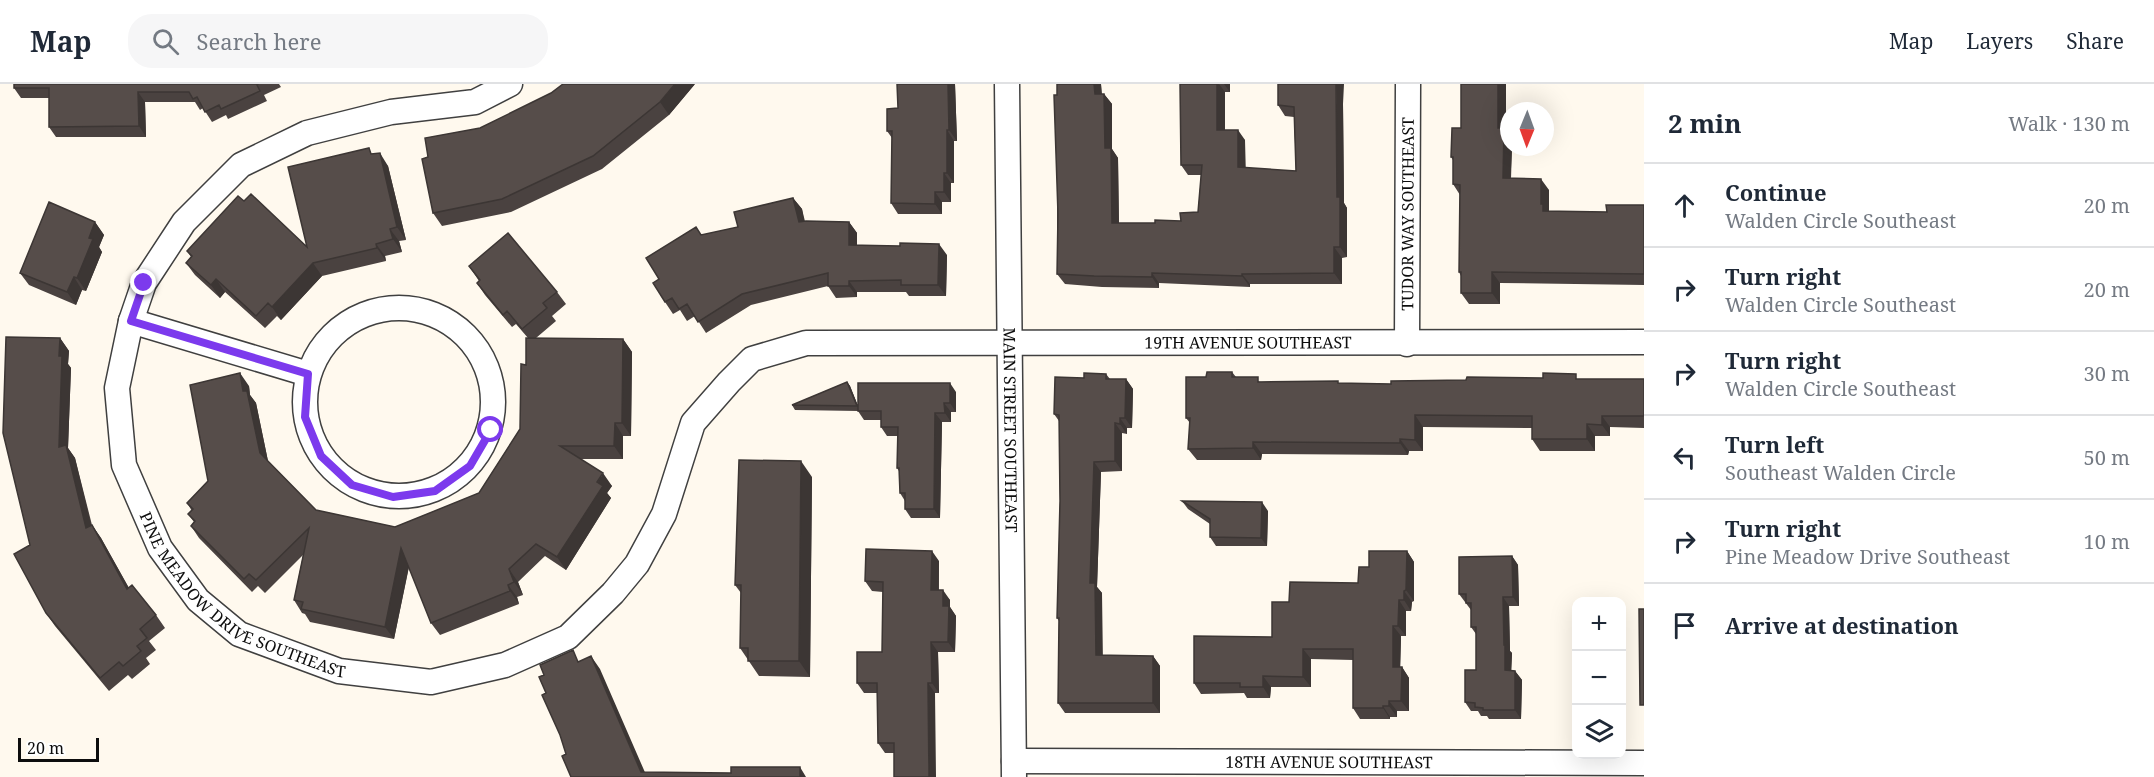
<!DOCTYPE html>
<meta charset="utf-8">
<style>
body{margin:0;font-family:"Noto Serif",serif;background:#f6f6f7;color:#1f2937}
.controls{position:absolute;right:18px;bottom:18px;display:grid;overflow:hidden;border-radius:12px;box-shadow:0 6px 24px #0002}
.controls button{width:54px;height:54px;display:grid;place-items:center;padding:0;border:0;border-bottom:2px solid #e0e1e3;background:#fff;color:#1f2937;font:30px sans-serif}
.compass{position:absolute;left:1500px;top:18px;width:54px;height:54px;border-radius:50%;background:#fff;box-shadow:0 6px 24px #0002;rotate:181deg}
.scale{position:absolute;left:18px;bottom:15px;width:81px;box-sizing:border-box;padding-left:6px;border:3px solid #0d0d0d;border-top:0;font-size:16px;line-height:21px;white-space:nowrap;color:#0d0d0d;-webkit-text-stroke:4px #fff;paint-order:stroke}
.stop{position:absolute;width:18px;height:18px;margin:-14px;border:4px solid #7c3aed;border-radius:50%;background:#fff}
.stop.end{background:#7c3aed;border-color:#fff;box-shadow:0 2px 6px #0008}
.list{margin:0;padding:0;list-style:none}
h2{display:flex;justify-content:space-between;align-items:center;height:78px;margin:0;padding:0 24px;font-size:26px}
h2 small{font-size:20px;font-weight:400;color:#747a83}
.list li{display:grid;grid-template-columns:39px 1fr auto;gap:18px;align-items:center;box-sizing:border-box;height:84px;padding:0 24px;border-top:2px solid #e0e1e3}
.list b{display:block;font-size:22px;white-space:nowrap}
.list p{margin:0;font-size:20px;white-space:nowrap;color:#747a83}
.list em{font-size:20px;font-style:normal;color:#747a83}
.icon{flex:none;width:33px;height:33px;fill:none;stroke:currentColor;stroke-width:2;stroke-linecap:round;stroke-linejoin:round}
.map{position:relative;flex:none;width:1644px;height:693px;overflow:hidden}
header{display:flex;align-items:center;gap:36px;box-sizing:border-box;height:84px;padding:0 30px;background:#fff;border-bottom:2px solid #e0e1e3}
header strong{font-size:28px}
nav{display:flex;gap:33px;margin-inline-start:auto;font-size:21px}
.search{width:420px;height:54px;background:#f6f6f7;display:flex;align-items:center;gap:15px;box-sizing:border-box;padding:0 21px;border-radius:24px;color:#747a83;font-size:22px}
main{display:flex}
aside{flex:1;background:#fff}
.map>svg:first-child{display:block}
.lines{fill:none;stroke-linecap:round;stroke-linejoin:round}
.minor-casing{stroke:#404040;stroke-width:27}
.minor{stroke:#fff;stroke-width:24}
.wall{fill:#4a4240}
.shaded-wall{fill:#3c3634}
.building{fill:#564d4a;stroke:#3c3634;stroke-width:1.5}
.route{stroke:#7c3aed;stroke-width:8}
.labels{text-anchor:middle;stroke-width:6;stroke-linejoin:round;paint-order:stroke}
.street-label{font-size:16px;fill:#0d0d0d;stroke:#fff}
</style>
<header>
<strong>Map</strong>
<div class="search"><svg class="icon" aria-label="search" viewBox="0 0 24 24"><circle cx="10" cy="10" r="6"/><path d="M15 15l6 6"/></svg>Search here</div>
<nav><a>Map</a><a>Layers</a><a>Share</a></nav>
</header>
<main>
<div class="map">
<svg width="1644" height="693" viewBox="0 0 1644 693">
<rect width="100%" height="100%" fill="#fff9ee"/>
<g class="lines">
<defs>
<g id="minor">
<path id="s1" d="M510 0 475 18 391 28 307 49 241 81 184 138 144 199 131 237 117 304 124 381 160 464 198 516 239 550 339 587 431 598 505 581 568 553 613 509 637 480 664 430 693 339 729 298 752 275 806 259 1644 258"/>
<path id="s2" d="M1007 0 1014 693"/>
<circle cx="399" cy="318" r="94"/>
<path d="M131 237 308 290"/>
<path id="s3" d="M1407 260 1408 0"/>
<path id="s4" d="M1014 677 1644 679"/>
</g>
</defs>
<use href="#minor" class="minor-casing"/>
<use href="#minor" class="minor"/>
</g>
<path class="wall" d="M14 0H279L281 3 264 11 267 17 228 35 226 31 212 38 203 24 200 26 195 18H145L146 53H56L49 43V14H21L14 4Z
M695 0 669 31 602 85 511 128 442 142 433 129Z
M897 0H955L957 57H954V99H951V118H942V130H898L891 119 892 54 887 47 898 24Z
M1057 0H1101L1102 10H1104L1112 20V65L1118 74 1119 139H1155L1181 137 1198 128 1201 91H1188L1181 81 1180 0H1230V8H1225V46L1245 56V84L1296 87 1294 33 1285 32 1278 21 1343 20 1344 119 1347 124V173L1342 174V200H1250V203L1159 199V204L1102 203 1065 200 1057 190Z
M1461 0H1506V47L1509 63H1512L1511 95 1549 106V127L1607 128 1644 121V201L1500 199V220H1469L1461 209V192L1459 188 1460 111 1453 100V76L1451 73 1461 44Z
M374 70 388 82 406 156 399 157 402 168 385 172 386 177 322 192 281 236 277 232 265 244 225 208 220 214 195 191 186 179 191 173 187 167 244 117 307 163Z
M793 114 802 125 804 137 849 138 857 149V161L947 171 946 212H909L906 208H857V213L836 214 828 202 751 221 706 249 695 232 687 237 680 226 673 230 665 218 659 195 702 151 738 143Z
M95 138 104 151 99 163 102 168 86 207 82 206 76 221 29 201 20 189Z
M469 182 557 208 566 220 552 232 556 237 536 254 623 255 632 268 631 352H623V375H580L612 402 607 409 611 414 566 486 545 472 518 498 523 511 517 513 519 520 440 551 431 539 409 483 394 555 310 538 305 530 302 529 294 516 303 471 265 509 258 502 252 508 199 454 191 442 194 438 188 430 192 427 187 419 208 397 249 302 250 311 256 319 268 377 316 426 395 443 479 409 520 345 528 254 516 240 512 243 485 211 477 199 479 197Z
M60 254 69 267 68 280 71 284 68 364 75 374 92 441 101 454 129 504 156 531 165 544 149 557 156 566 146 574 150 580 132 595 128 591 109 607 55 542 46 529 30 461Z
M1232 288 1236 293 1261 298 1391 300 1580 295H1644V344L1610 343V352H1595V367H1540L1532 355V344L1423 343V367H1409L1408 371 1262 370 1261 376H1197L1188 365 1190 339 1186 334 1206 293Z
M1106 290 1110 295H1126L1133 305 1132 344H1127V350L1122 349V387L1101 388 1097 503 1102 509V571L1153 572 1160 582V629H1065L1058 619 1059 537 1057 534 1060 417 1059 337 1054 330 1084 294Z
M847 298 850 302 858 322 956 308V328H951V338H942L940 434H911L905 425V417L900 409 899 387 897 384 898 352H887L881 343V336H864L858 327 795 326 792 321Z
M812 393 810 593 759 592 740 564 741 509 735 501Z
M1182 417 1268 427 1267 462H1216L1210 453V440L1188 425Z
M1407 467 1414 478V517L1412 518 1411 527H1406V552H1401L1400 583H1402L1409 594V627H1397V633H1390V635H1360L1353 624V576L1311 575V603H1271L1270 614H1247L1244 609 1201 610 1194 599 1272 553 1289 518 1358 499 1369 483Z
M1512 472 1518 481 1519 522H1509L1510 567 1512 569 1511 587H1515L1522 596 1521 635H1489L1487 632H1481L1478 627H1471L1465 618 1476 586V550L1471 543V526L1459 510Z
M939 477V506L950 516V523L956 532 955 568H938L939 609H935L894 669H885L878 659 877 609H864L857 599 882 568 883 508 872 507 865 497Z"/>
<path class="shaded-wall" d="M675 0H695L669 31 660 18Z
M948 0H955L957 57 949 46Z
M1094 0H1101L1102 21 1095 10Z
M1217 0H1219L1225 8V57L1217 46Z
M1224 0H1230V8Z
M1336 0H1344L1343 20 1344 119 1347 124V173L1340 163 1337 113Z
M1498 0H1506V47L1509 51V63H1512L1510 106 1503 94 1498 44Z
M138 8 145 18 146 53 139 42Z
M1104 10 1112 20V65L1118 74 1119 149 1112 139 1105 64Z
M947 46 954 57V99L947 89Z
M1238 46 1245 56 1246 94 1238 83Z
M380 69 388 82 406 156 397 143Z
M944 89 951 99V118L944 108Z
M1541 95 1549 106V127H1543L1541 120Z
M935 108 942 118V130L935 120Z
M793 114 802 125 808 150 799 138Z
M95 138 104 151 99 163 102 168 86 207 77 194 89 154Z
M849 138 857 149V173L849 161Z
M390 145 399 157 402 168 393 155Z
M376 160 385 172 386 177 377 164Z
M939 160 947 171 946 212 938 201Z
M1334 163 1342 174V200L1334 189Z
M313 179 322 192 281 236 272 223Z
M1492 188 1500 199V220L1492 209Z
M1152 189 1159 199V204L1152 193Z
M1242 190 1250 200V203L1242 192Z
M74 193 82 206 76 221 67 208Z
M216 195 225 208 220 214 211 201Z
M849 197 857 208V213L849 202Z
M60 254 69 267 68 280 71 284 68 364 75 374 95 457 86 444 59 363Z
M623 255 632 268 631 352 622 339Z
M240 289 249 302 250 311 256 319 269 382 260 369 243 307Z
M1126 295 1133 305 1132 344 1125 334Z
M847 298 850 302 860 327 857 322Z
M950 299 956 308V328L950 319Z
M944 319 951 328V338L945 329Z
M935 329 942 338 940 434 934 425Z
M1415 331 1423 343V367L1415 356Z
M1602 332 1610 343V352L1602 341Z
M1120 334 1127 344V350L1120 340Z
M615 339 623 352V375L614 362Z
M1115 339 1122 349V387L1115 377Z
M1587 340 1595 352V367L1587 355Z
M1400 355 1409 367 1408 371 1400 359Z
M1253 358 1262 370 1261 376 1253 364Z
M801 377 812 393 810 593 799 577Z
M1094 378 1101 388 1097 503 1102 509 1103 581 1096 571 1090 499Z
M603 389 612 402 607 409 611 414 566 486 557 473Z
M1262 418 1268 427 1267 462 1261 454Z
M92 441 101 454 136 517 127 505Z
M401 464 410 477 394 555 385 543Z
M932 467 939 477 938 516 931 506Z
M1407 467 1414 478V517L1406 506Z
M1512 472 1518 481 1519 522 1513 513Z
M509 485 518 498 523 511 514 498Z
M508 501 517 513 519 520 510 507Z
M943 506 950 516V523L956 532 955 568 948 558 943 522Z
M1404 507 1412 518 1411 527 1404 516Z
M1503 513 1509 522 1510 567 1512 569 1511 595 1505 586Z
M1399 516 1406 527V552L1398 542Z
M1393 542 1401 552 1400 594 1393 583Z
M931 558 938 568 939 609 932 599Z
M1303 565 1311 575V603L1303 593Z
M591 572 600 585 647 693 641 688Z
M1153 572 1160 582V629L1153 619Z
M1402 583 1409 594V627L1401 617Z
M1515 587 1522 596 1521 635 1515 626Z
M1263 592 1271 603 1270 614 1263 603Z
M928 599 935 609 936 693H929Z
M1389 617 1397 627V633L1389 622Z
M1383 622 1390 633V635L1383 624Z
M800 683 806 693H800Z"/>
<path class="building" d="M14 0H258L257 1 260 7 221 25 219 21 205 28 197 13 193 15 189 8H138L139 42 49 43V4H14Z
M563 0H675L660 18 593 72 502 115 433 129 422 75 428 73 425 54 480 44 551 9Z
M897 0H948L949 46H947V89H944V108H935V120L891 119 892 47H887V25L898 24Z
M1057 0H1094L1095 10H1104L1105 64H1111L1112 139H1155V136L1181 137 1180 129 1198 128 1202 81H1181L1180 0H1217V46H1238V83L1296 87 1294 23 1278 21V0H1336L1337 113H1340V163H1334V189L1242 190V192L1152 189V193L1094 192 1057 190 1058 130 1054 11H1057Z
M1461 0H1498V44H1504L1503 94 1541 95V120H1543V127L1607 128 1606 121H1644V190L1492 188V209H1461V188H1459L1460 101 1453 100V73H1451L1452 44H1461Z
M369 64 371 70 380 69 397 143 390 145 393 155 376 160 377 164 313 179 272 223 268 219 256 232 216 195 211 201 186 179 192 172 187 167 238 112 244 117 251 110 307 163 288 83Z
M793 114 799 138 806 137 849 138V161L900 162V159L939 160 938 201H901V196L849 197V202H828V189L742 210 698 238 687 220 679 225 672 214 665 218 653 199 659 195 646 174 696 143 701 151 738 143 734 128Z
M49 118 95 138 89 154 93 155 77 194 74 193 67 208 20 189Z
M508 149 557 208 543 219 547 224 522 245 507 227 503 231 477 199 480 196 469 182Z
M6 253 60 254 59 272H62L59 363 66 361 86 444 92 441 127 505 132 501 156 531 140 545 147 554 137 562 141 567 123 582 119 578 100 594 46 529 14 470 30 461 3 349Z
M526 254 623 255 622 339H615L614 362H560L603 389 597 398 603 402 557 473 536 460 509 485 514 498 508 501 510 507 431 539 401 464 385 543 301 525 303 518 294 516 309 444 256 496 249 490 244 495 191 442 195 437 188 430 193 425 187 419 208 397 190 301 240 289 243 307H247L260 369 316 426 395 443 479 409 520 345 521 280 526 281Z
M1207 288H1232V293H1258V298L1338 297V299L1391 300V297L1466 296 1467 293 1543 294V289L1576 290V295H1644V332H1602V341L1587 340V355H1532V332L1415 331V356L1400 355V359L1253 358V364L1188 365 1190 334H1186V293H1206Z
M1084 289 1106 290V295H1126L1125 334H1120V340L1115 339V377L1094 378 1090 499H1095L1096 571 1153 572V619H1058L1059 534H1057L1060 417 1059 331 1054 330 1055 293 1084 294Z
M847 298 857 322 792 321Z
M858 299H950V319H944L945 329H935L934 425H905V409H900L899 384H897L898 343H881V327H858Z
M739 376 801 377 799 577H748V564H740L741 501H735Z
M1182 417 1262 418 1261 454 1210 453V435Z
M866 465 932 467 931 506H943V522H949L948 558H931L932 599H928L929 693H894V659H878L877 599H857V568H882L883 498 865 497Z
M1369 467H1407L1406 506 1404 507V516H1399L1398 542H1393V583H1402L1401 617H1389V622H1383V624H1353V565H1303V593L1263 592V603H1240V599H1194V552L1272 553V518H1289L1290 498 1358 499 1359 483H1369Z
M1512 472 1513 513H1503L1504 561H1505V586L1515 587V626H1483V624L1475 623V619L1465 618V586H1476V543H1471V519H1466V510H1459V473Z
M1639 525H1644V621H1640Z
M573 566 578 578 591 572 641 688 731 689V683H800V693H571L562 672 566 670 560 651 542 611 546 609 539 593 544 591 540 581Z"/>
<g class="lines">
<path class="route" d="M144 199 131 237 308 290 305 333 321 372 352 401 393 413 435 407 470 382 491 346"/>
</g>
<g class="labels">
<g class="street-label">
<text dy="6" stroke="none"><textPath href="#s3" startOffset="130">TUDOR WAY SOUTHEAST</textPath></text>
<text dy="6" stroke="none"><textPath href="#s1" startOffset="2014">19TH AVENUE SOUTHEAST</textPath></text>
<text dy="6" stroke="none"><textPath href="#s2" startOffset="346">MAIN STREET SOUTHEAST</textPath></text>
<text dy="6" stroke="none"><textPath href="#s1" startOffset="810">PINE MEADOW DRIVE SOUTHEAST</textPath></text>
<text dy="6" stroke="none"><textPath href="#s4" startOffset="315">18TH AVENUE SOUTHEAST</textPath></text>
</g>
</g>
</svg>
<div class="controls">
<button>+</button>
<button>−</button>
<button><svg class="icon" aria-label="layers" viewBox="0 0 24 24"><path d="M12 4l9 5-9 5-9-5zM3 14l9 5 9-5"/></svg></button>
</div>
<svg class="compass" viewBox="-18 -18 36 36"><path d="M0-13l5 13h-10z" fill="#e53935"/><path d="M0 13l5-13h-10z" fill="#747a83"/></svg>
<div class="scale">20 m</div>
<div class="stop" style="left:491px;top:346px"></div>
<div class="stop end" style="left:144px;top:199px"></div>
</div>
<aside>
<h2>2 min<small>Walk · 130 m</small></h2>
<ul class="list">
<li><svg class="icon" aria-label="ahead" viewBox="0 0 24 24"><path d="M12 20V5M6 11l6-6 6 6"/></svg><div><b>Continue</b><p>Walden Circle Southeast</p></div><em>20 m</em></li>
<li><svg class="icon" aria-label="right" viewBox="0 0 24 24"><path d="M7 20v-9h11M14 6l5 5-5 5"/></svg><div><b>Turn right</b><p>Walden Circle Southeast</p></div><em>20 m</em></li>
<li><svg class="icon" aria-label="right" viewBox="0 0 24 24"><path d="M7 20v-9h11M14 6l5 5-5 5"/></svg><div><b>Turn right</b><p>Walden Circle Southeast</p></div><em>30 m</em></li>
<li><svg class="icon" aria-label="left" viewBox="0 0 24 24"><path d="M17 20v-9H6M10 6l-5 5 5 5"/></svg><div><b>Turn left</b><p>Southeast Walden Circle</p></div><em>50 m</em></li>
<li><svg class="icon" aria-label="right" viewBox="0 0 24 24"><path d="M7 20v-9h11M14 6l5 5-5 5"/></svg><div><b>Turn right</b><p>Pine Meadow Drive Southeast</p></div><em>10 m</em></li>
<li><svg class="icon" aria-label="arrive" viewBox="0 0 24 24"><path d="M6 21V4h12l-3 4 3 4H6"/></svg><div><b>Arrive at destination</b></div></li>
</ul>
</aside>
</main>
